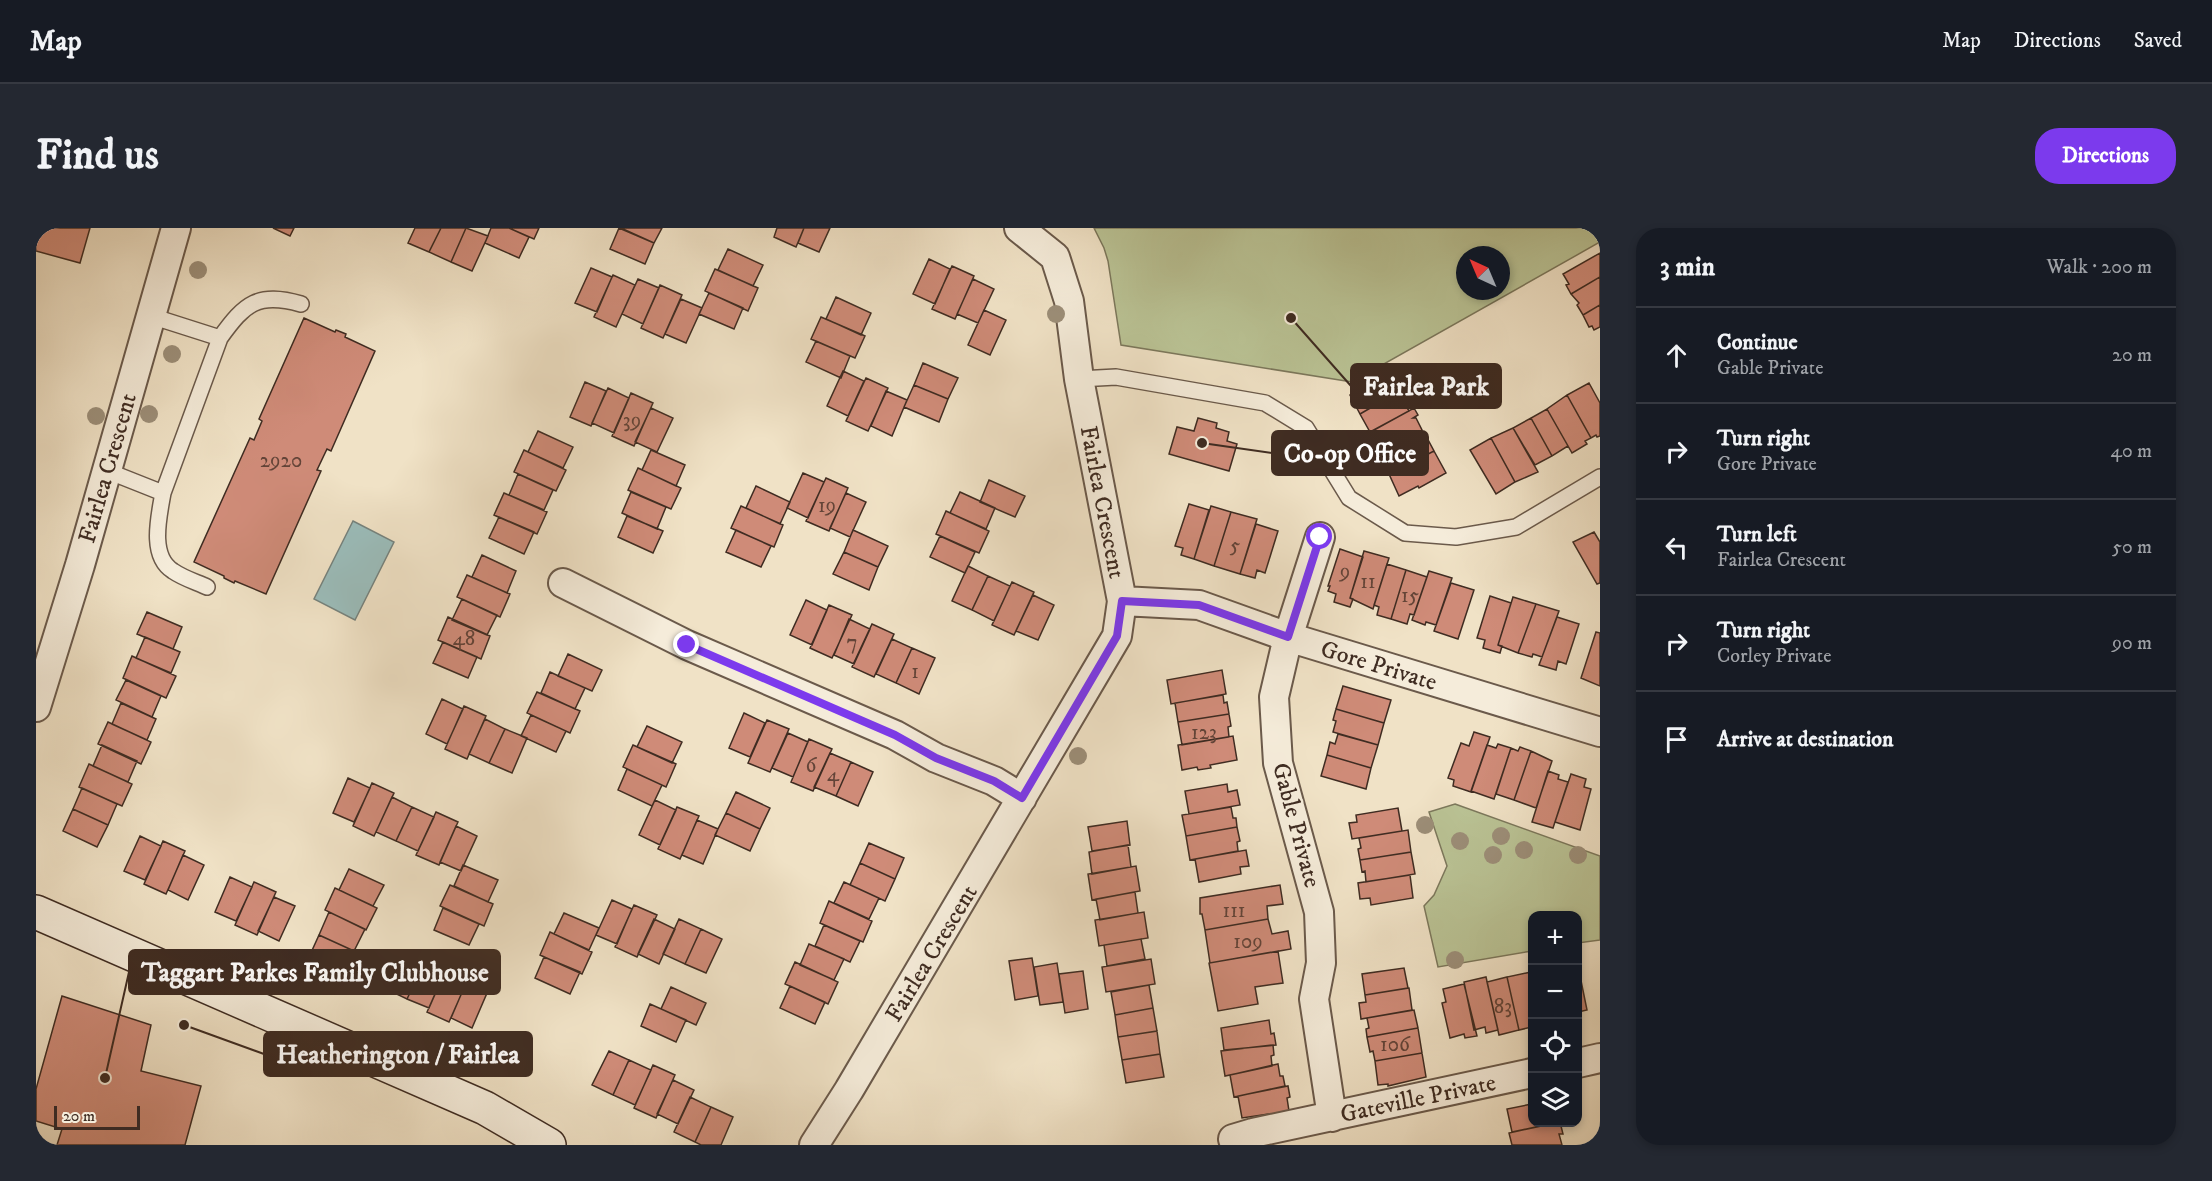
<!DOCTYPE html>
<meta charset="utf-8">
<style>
body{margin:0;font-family:"IM FELL DW Pica",serif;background:#242831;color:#f1f3f6}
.controls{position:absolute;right:18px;bottom:18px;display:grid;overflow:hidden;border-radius:12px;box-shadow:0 3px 9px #0003}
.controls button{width:54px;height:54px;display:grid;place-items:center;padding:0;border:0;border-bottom:2px solid #363941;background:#171b24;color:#f1f3f6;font:30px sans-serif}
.compass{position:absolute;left:1420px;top:18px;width:54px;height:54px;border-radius:50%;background:#171b24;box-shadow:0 3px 9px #0003;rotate:316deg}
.scale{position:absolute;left:18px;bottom:15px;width:86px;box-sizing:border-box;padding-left:6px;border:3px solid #3f2c22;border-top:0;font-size:16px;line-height:21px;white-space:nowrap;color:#3f2c22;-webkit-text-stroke:4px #f5ecda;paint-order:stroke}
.stop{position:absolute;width:18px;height:18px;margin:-14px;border:4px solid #7c3aed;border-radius:50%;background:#fff}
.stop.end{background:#7c3aed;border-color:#fff;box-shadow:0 2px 6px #0008}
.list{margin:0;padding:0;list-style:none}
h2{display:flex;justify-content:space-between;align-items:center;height:78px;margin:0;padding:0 24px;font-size:26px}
h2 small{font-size:20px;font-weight:400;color:#9ea1a6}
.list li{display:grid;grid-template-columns:39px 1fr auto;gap:18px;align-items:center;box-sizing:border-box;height:96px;padding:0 24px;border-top:2px solid #363941}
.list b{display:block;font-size:22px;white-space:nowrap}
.list p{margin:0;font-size:20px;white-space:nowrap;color:#9ea1a6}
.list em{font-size:20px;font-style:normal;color:#9ea1a6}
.icon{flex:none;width:33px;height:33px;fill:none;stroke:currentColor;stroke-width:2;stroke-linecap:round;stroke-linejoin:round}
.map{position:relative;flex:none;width:1564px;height:917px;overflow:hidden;border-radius:24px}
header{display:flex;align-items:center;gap:36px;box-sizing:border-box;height:84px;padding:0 30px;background:#171b24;border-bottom:2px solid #363941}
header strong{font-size:28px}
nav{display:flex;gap:33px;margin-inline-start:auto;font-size:21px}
.intro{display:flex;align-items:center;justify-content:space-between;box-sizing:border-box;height:144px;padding:0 36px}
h1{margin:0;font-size:42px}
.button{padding:15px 27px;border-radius:24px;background:#7c3aed;color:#fff;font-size:21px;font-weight:700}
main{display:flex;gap:36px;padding:0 36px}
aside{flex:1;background:#171b24;border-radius:24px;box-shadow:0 3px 9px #0003}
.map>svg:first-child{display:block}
.green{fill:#bac395;stroke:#7c785c;stroke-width:1.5;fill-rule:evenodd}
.water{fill:#9bbdbb;stroke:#76837e;stroke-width:1.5}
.building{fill:#cf8b78;stroke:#3f2c22;stroke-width:1.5}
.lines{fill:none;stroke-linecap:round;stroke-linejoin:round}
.lane-casing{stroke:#6b5a4b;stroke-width:18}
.street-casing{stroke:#6b5a4b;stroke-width:32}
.secondary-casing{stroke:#3f2c22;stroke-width:36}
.lane{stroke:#f5ecda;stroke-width:15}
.street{stroke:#f5ecda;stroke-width:28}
.secondary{stroke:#f5ecda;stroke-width:33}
.tree{fill:#9c8e78}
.route{stroke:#7c3aed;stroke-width:8}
.labels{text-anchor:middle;stroke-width:4.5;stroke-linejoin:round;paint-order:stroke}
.number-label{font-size:21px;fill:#634438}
.street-label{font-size:24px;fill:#3f2c22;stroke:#f5ecda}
.leader{fill:none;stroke:#3f2c22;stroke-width:2}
.callout-dot{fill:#3f2c22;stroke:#f5ecda;stroke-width:2}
.callout{fill:#3f2c22;stroke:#3f2c22;stroke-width:2}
.callout-label{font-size:26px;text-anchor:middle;font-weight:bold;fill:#fff}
</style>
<header>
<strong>Map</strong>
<nav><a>Map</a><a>Directions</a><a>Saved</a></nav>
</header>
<div class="intro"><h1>Find us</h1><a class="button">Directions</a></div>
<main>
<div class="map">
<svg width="1564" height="917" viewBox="0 0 1564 917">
<rect width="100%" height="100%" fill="#f0e2c6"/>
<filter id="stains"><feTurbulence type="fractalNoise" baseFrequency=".00333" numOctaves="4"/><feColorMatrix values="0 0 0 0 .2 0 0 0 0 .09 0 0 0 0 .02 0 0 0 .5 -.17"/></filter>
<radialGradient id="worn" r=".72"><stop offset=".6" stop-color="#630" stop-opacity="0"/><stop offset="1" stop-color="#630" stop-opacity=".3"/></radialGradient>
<path class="green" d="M1058 0H1564V14L1316 154 1085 117 1072 33 1068 20ZM1429 27H1465V63H1429Z
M1419 576 1564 628V712L1542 715V688H1496V723L1402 739 1388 678 1398 667 1411 638 1393 584Z"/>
<path class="water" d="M317 293 358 314 319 392 278 371Z"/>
<path class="building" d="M0 0H54L44 35 0 23Z
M237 0H258L254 8Z
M379 0H405L393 24 372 15Z
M405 0H430L415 34 393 24Z
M430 0 452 8 436 43 415 34Z
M455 0H473L493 9 483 30 449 15Z
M473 0H503L498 11Z
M583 0 618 15 609 36 574 21Z
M585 0H626L618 15Z
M741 0H768L760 19 738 9Z
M768 0H794L783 24 762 15Z
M692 21 727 37 717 58 682 42Z
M1564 25V49L1535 66 1530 57 1533 56 1527 46Z
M893 31 914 41 899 76 877 66Z
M916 38 938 48 919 91 896 81Z
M555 40 576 49 561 84 539 75Z
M679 41 722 60 712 83 669 63Z
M577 47 599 57 580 99 558 89Z
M1564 49V77L1547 87 1541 77 1543 75 1535 66Z
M602 51 623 60 607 96 586 86Z
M937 51 958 61 942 95 921 86Z
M624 57 646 67 627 110 605 100Z
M673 65 707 80 698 101 663 86Z
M800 69 835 85 825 107 790 91Z
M645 71 666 80 650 115 629 106Z
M1564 77V99L1558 102 1556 98 1553 99 1547 87Z
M948 82 970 92 954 127 932 117Z
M785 89 829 108 819 130 775 111Z
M268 90 299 104 300 102 310 106 309 109 339 123 295 223 291 221 281 242 285 243 230 366 199 353 198 355 188 350V348L158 334 214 210 218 212 226 193 223 191Z
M780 113 814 128 805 150 770 134Z
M887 135 922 150 912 171 878 157Z
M807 143 828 153 812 188 791 178Z
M1352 146 1362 164 1324 186 1314 167Z
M830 150 852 160 832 203 810 193Z
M549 154 570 163 555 198 534 189Z
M1553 155 1564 175V208L1561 209 1560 207 1555 210 1531 167Z
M878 157 912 171 903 194 868 179Z
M572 160 593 170 578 205 556 195Z
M850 163 871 172 856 208 835 198Z
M1362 164 1373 183 1334 204 1324 186Z
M595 165 617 175 598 218 576 208Z
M1531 167 1555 210 1549 213 1551 216 1536 225 1511 181Z
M615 180 637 190 621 224 599 214Z
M1378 180 1382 187 1377 190H1380L1386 202 1342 226 1329 207Z
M1511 181 1532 218 1516 228 1495 190Z
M1162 190 1181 195 1180 200 1193 204 1191 213 1201 216 1193 243 1133 226 1141 199 1158 203Z
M1495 190 1516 228 1499 237 1477 200Z
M1477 200 1502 244 1479 254 1455 210Z
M502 203 537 219 527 240 492 224Z
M1384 204 1388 211 1391 210 1398 223 1353 246 1340 227Z
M1455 210 1479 254 1460 266 1434 222Z
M488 222 530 242 520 263 478 244Z
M615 222 649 237 640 258 606 242Z
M1398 223 1410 245 1383 260 1382 258 1363 268 1353 246Z
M602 240 645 260 635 281 592 262Z
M767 245 788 254 772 290 751 280Z
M482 246 517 262 508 282 473 267Z
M790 250 812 260 793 303 770 293Z
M953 252 989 268 979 289 944 274Z
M720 258 754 274 744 296 710 280Z
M595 264 630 279 621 301 586 285Z
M924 264 959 280 950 301 914 285Z
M468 265 511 284 501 306 458 287Z
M810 265 830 274 814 309 794 300Z
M1153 276 1173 282 1158 331 1145 327 1147 320 1139 318Z
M705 278 747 297 738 319 695 300Z
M1175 278 1195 284 1178 338 1158 331Z
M910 283 953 303 943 325 900 306Z
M1195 284 1221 291 1204 346 1178 338Z
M591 288 627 303 617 325 582 309Z
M463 289 498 304 488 326 453 310Z
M1220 296 1242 303 1229 345 1221 342 1219 350 1204 346Z
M700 302 735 318 725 339 690 324Z
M817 302 852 318 842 339 808 324Z
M1558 304 1564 314V355L1561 356 1537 314Z
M904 308 939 324 929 345 894 329Z
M1304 321 1327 329 1314 370 1317 371 1314 379 1298 374 1300 366 1292 363 1294 358H1292Z
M1328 323 1353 330 1337 381 1314 370Z
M808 324 842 339 833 362 797 346Z
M446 327 480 343 471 365 436 349Z
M1351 336 1370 342 1355 391 1341 387 1343 379 1338 377Z
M932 338 952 348 936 382 916 373Z
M1370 342 1391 349 1378 387 1374 386 1371 396 1355 391Z
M1393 343 1416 350 1400 397 1390 394 1389 397 1376 392Z
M431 347 474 366 464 389 421 369Z
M952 348 974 358 958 393 936 382Z
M976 354 998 364 978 407 956 397Z
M1415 355 1438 362 1422 411 1398 403Z
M997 367 1018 377 1002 412 980 403Z
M1454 368 1475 375 1462 417 1466 418 1464 425 1447 420 1449 412 1441 410Z
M1477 369 1500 376 1482 425 1462 417Z
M426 371 461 387 451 407 416 392Z
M770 372 791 382 776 417 754 407Z
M1500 376 1523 383 1506 429 1497 426 1496 429 1482 425Z
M793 377 816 387 796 430 774 420Z
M111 384 146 399 137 421 101 406Z
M412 389 454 408 445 431 402 412Z
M1521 389 1543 396 1530 436 1522 433 1520 442 1503 437Z
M813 391 834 401 818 436 798 427Z
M836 396 858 406 838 449 816 439Z
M1560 404 1564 405V458L1545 450Z
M109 409 144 424 135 445 100 430Z
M856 411 876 420 860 455 840 446Z
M407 414 441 429 432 450 397 435Z
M876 420 899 430 883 466 860 455Z
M532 426 566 442 556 463 522 448Z
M96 428 140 448 130 470 87 450Z
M1186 442 1190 466 1135 476 1131 452Z
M514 444 549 460 539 481 505 465Z
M90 452 125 468 116 489 80 472Z
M1307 458 1355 472 1348 495 1300 481Z
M501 464 544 483 534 505 491 485Z
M1187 467 1188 475 1191 474 1193 486 1142 494 1139 475Z
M406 471 427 481 411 516 390 506Z
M85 475 120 491 111 512 76 496Z
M428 478 450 488 431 531 409 521Z
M1300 481 1348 495 1342 517 1297 504 1300 493 1297 492Z
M708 485 729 495 714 529 693 520Z
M1193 486 1195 498 1192 499 1193 509 1146 517 1142 494Z
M495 487 530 503 520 524 485 508Z
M449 491 469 501 453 535 433 526Z
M731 492 753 501 734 544 712 535Z
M72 494 115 514 105 536 62 516Z
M611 498 646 514 636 535 601 519Z
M469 501 491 510 476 545 453 535Z
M1438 504 1454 509 1435 564 1417 558 1418 552 1412 550 1425 515 1433 518Z
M752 505 772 514 757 549 736 540Z
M1302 506 1342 517 1335 540 1291 527 1294 514 1299 516Z
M1197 508 1201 532 1174 537 1175 540 1162 542 1161 539 1146 542 1142 517Z
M773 511 796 521 777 563 755 554Z
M1462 516 1475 520 1458 571 1435 563 1451 517 1460 520Z
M66 517 101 533 92 554 57 538Z
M597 517 640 536 630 559 587 539Z
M1484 519 1495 523 1478 572 1460 566 1475 520 1482 523Z
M1495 523 1516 533 1500 580 1478 572Z
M794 525 815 534 800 568 778 559Z
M1291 527 1335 540 1330 561 1285 548Z
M815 534 837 544 822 578 800 568Z
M53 536 96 556 86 578 43 559Z
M591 541 626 557 616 578 582 562Z
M1512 543 1523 547 1522 551 1532 554 1517 600 1496 594Z
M1535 546 1550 551 1548 559 1555 561 1544 602 1519 594Z
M312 550 334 560 318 594 297 585Z
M336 555 358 565 338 608 317 598Z
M1191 556 1192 564 1201 562 1204 577 1153 586 1149 563Z
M46 560 81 576 72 597 37 581Z
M700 564 734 580 724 601 690 585Z
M356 569 376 579 360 613 340 604Z
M619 572 640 582 624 617 603 607Z
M376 579 398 589 382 623 360 613Z
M641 579 663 588 644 631 622 621Z
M1195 579 1197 590H1200L1201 599 1150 608 1146 587Z
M1362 580 1366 603 1316 611 1313 595 1321 594 1320 587Z
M37 581 72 597 61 619 27 603Z
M400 584 422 594 403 637 380 627Z
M690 585 724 601 714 623 679 607Z
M661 592 682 601 667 636 646 627Z
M1091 593 1094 617 1056 623 1052 599Z
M420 598 441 608 425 643 404 634Z
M1201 599 1204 613 1201 614 1202 623 1154 632 1150 608Z
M1372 602 1375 624 1324 632 1322 621 1325 620 1323 610Z
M104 608 125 618 109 652 88 643Z
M127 613 149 623 130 666 108 656Z
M833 615 868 630 859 651 824 635Z
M1092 617 1095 639 1056 646 1053 624Z
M1210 622 1213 638 1204 639 1205 646 1163 654 1159 631Z
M1375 624 1379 646 1330 654 1329 643 1326 644 1324 632Z
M147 627 168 637 152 672 132 662Z
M824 635 859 651 849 673 814 657Z
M427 637 462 652 452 674 418 658Z
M1100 638 1104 663 1056 672 1052 646Z
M313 641 348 657 337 678 303 662Z
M1374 647 1377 670 1335 677 1334 670 1324 671 1322 655Z
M194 649 216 659 200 693 179 684Z
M218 654 240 664 221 707 199 697Z
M808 654 843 670 833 691 798 675Z
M414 657 457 676 448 698 404 678Z
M1244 657 1247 676 1231 678 1232 691 1169 702 1166 686H1164V670Z
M299 660 341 680 330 702 289 682Z
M1099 664 1102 685 1064 692 1060 671Z
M238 669 259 678 243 713 222 703Z
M576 672 596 681 581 716 560 707Z
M793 673 836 693 827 714 784 695Z
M598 677 621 687 601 729 579 719Z
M407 680 443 696 433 717 398 702Z
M293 684 329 701 318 723 283 707Z
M1108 684 1112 710 1063 718 1059 692Z
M528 685 563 700 553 722 518 706Z
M618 691 639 701 623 736 602 726Z
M643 691 665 701 649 736 627 726Z
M1232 691 1236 706 1252 703 1255 721 1174 735 1169 702Z
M788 697 824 713 814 734 779 718Z
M665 701 686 711 670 745 649 736Z
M514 704 556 724 546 746 504 727Z
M283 707 318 723 309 743 274 727Z
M1105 711 1109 731 1071 738 1068 717Z
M773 716 808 731 798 752 764 737Z
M1242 723 1247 755 1219 759 1222 776 1182 783 1173 735Z
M365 727 387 737 371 771 350 761Z
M508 729 544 744 534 766 499 750Z
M996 730 1002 768 979 772 973 733Z
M1115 731 1119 756 1070 764 1066 739Z
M759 734 802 754 792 776 749 756Z
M1021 735 1027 774 1004 777 998 739Z
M387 737 408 746 393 780 371 771Z
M1542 738 1551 782 1542 784Z
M1368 740 1372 760 1329 767 1326 746Z
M410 741 432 751 413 794 391 784Z
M1047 743 1052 781 1029 785 1023 746Z
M1495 744 1496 799 1483 802 1471 749Z
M1450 749 1462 802 1450 805 1449 799 1438 802 1428 754Z
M1471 749 1483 802 1463 807 1451 754Z
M430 755 451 765 436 800 415 790Z
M1428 756 1441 808 1429 810 1428 806 1414 810 1406 775 1410 774 1407 761Z
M1113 757 1117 780 1079 787 1075 764Z
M754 758 789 774 779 796 744 780Z
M635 759 670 775 660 797 625 781Z
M1373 760 1376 782 1325 791 1323 775 1330 774 1329 767Z
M26 768 115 797 105 843 165 858 149 917H21L26 901 0 893V861Z
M614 776 650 792 640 814 605 798Z
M1117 780 1121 803 1082 809 1079 787Z
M1378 782 1382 800 1331 809 1330 801 1333 800 1331 790Z
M1233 792 1235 806 1238 805 1240 817 1188 822 1185 800Z
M1382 800 1386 825 1339 833 1337 823 1334 824 1331 809Z
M1121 803 1124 826 1086 832 1082 809Z
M1237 817 1238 827 1235 828 1236 838 1189 848 1185 823Z
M573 823 593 832 577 867 556 857Z
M1386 825 1390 849 1352 858V856L1342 857 1339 833Z
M1124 826 1128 849 1090 855 1086 832Z
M593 832 615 842 599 877 577 867Z
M1242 836 1244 848H1247L1249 858 1198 869 1194 847Z
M617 837 639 847 620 890 598 880Z
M637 852 658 862 642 896 621 886Z
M1252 858 1254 869 1251 870 1253 883 1232 888V886L1206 890 1202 868Z
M654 869 675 879 659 914 638 904Z
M1496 876V894H1523L1476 904 1471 881Z
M675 879 697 889 685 917H665L659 914Z
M1524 894 1527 906H1523L1526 917H1476L1473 905Z"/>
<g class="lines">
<defs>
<path id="lane" d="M184 110C209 75 222 64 265 76
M1043 151 1080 149 1229 175 1270 200 1313 270 1369 305 1420 309 1480 299 1564 249
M69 242 127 265 184 110 115 88
M127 265C123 288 113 328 137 343 147 350 160 354 171 359"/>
<path id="street" d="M1284 309 1252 409 1238 469 1242 535 1283 684 1285 735 1278 771 1296 889
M527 355 651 417 859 507 900 530 958 553 986 570
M1086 373 1163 377 1252 409 1564 504
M0 479 44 337 140 0
M1542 835 1564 830
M1197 911 1217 905 1496 845
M778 917 813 862 1081 408 1086 373 1043 151 1033 73 1019 29 983 0"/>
<path id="secondary" d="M0 684 449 880 513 917"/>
</defs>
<use href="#lane" class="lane-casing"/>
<use href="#street" class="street-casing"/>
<use href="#secondary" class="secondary-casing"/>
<use href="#lane" class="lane"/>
<use href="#street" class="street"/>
<use href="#secondary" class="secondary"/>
</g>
<g class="tree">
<circle cx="162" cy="42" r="9"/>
<circle cx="1020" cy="86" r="9"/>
<circle cx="136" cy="126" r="9"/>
<circle cx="113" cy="186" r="9"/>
<circle cx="60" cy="188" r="9"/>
<circle cx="1042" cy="528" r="9"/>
<circle cx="1389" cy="597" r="9"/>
<circle cx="1465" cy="608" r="9"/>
<circle cx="1424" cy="613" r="9"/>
<circle cx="1488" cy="622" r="9"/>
<circle cx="1457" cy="627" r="9"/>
<circle cx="1542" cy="627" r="9"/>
<circle cx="1419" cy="732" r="9"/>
</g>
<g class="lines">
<path class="route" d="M651 417 859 507 900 530 958 553 986 570 1081 408 1086 373 1163 377 1252 409 1284 309"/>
</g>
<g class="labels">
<g class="number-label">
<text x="596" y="199">39</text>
<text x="245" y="239">2920</text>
<text x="791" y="284">19</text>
<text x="1199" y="324">5</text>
<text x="1309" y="350">9</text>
<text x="1332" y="360">11</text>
<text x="1374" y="374">15</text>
<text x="428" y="417">48</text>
<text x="816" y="421">7</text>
<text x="879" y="450">1</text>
<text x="1168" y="511">123</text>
<text x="775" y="544">6</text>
<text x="797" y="553">4</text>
<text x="1198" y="689">111</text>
<text x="1212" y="720">109</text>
<text x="1467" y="785">83</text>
<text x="1359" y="823">106</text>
</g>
<g class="street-label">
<text transform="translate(71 240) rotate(-74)" y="8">Fairlea Crescent</text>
<text transform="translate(1067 274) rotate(79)" y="8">Fairlea Crescent</text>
<text transform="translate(1343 437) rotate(17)" y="8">Gore Private</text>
<text transform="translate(1261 597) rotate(75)" y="8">Gable Private</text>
<text transform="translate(895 725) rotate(-59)" y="8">Fairlea Crescent</text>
<text transform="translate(1382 870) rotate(-12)" y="8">Gateville Private</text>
</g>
</g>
<path class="leader" d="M1255 90L1315 158M1166 215L1236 225M69 850L93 744M148 797L228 826"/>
<g class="callout-dot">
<circle cx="1255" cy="90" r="6"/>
<circle cx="1166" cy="215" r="6"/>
<circle cx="69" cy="850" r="6"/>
<circle cx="148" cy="797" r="6"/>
</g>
<g class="callout">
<rect x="1315" y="136" width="150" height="44" rx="6"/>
<rect x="1236" y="203" width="156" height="44" rx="6"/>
<rect x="93" y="722" width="371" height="44" rx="6"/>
<rect x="228" y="804" width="268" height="44" rx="6"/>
</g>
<g class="callout-label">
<text x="1390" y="167">Fairlea Park</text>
<text x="1314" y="234">Co-op Office</text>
<text x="279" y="753">Taggart Parkes Family Clubhouse</text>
<text x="362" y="835">Heatherington / Fairlea</text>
</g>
<rect width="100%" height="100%" filter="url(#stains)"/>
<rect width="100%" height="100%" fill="url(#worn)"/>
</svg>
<div class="controls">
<button>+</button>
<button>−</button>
<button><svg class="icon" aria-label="locate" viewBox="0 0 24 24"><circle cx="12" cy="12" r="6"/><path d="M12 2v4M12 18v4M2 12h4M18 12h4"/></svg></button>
<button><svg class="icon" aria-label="layers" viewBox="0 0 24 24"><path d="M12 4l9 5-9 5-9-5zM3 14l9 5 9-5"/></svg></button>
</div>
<svg class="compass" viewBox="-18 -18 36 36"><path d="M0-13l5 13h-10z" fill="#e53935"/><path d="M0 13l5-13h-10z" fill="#9ea1a6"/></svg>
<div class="scale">20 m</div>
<div class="stop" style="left:1284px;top:309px"></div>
<div class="stop end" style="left:651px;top:417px"></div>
</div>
<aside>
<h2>3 min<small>Walk · 200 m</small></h2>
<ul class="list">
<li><svg class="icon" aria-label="ahead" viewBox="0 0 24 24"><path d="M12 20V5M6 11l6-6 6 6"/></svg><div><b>Continue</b><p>Gable Private</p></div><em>20 m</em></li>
<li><svg class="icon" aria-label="right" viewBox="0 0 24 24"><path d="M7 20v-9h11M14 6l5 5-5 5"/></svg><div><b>Turn right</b><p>Gore Private</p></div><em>40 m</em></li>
<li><svg class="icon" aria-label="left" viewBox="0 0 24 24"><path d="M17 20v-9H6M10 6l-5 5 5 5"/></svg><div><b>Turn left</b><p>Fairlea Crescent</p></div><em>50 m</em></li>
<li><svg class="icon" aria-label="right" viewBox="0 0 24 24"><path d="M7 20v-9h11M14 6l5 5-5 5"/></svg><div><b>Turn right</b><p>Corley Private</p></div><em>90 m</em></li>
<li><svg class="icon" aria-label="arrive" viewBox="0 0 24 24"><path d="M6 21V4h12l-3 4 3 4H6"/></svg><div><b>Arrive at destination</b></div></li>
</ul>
</aside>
</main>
